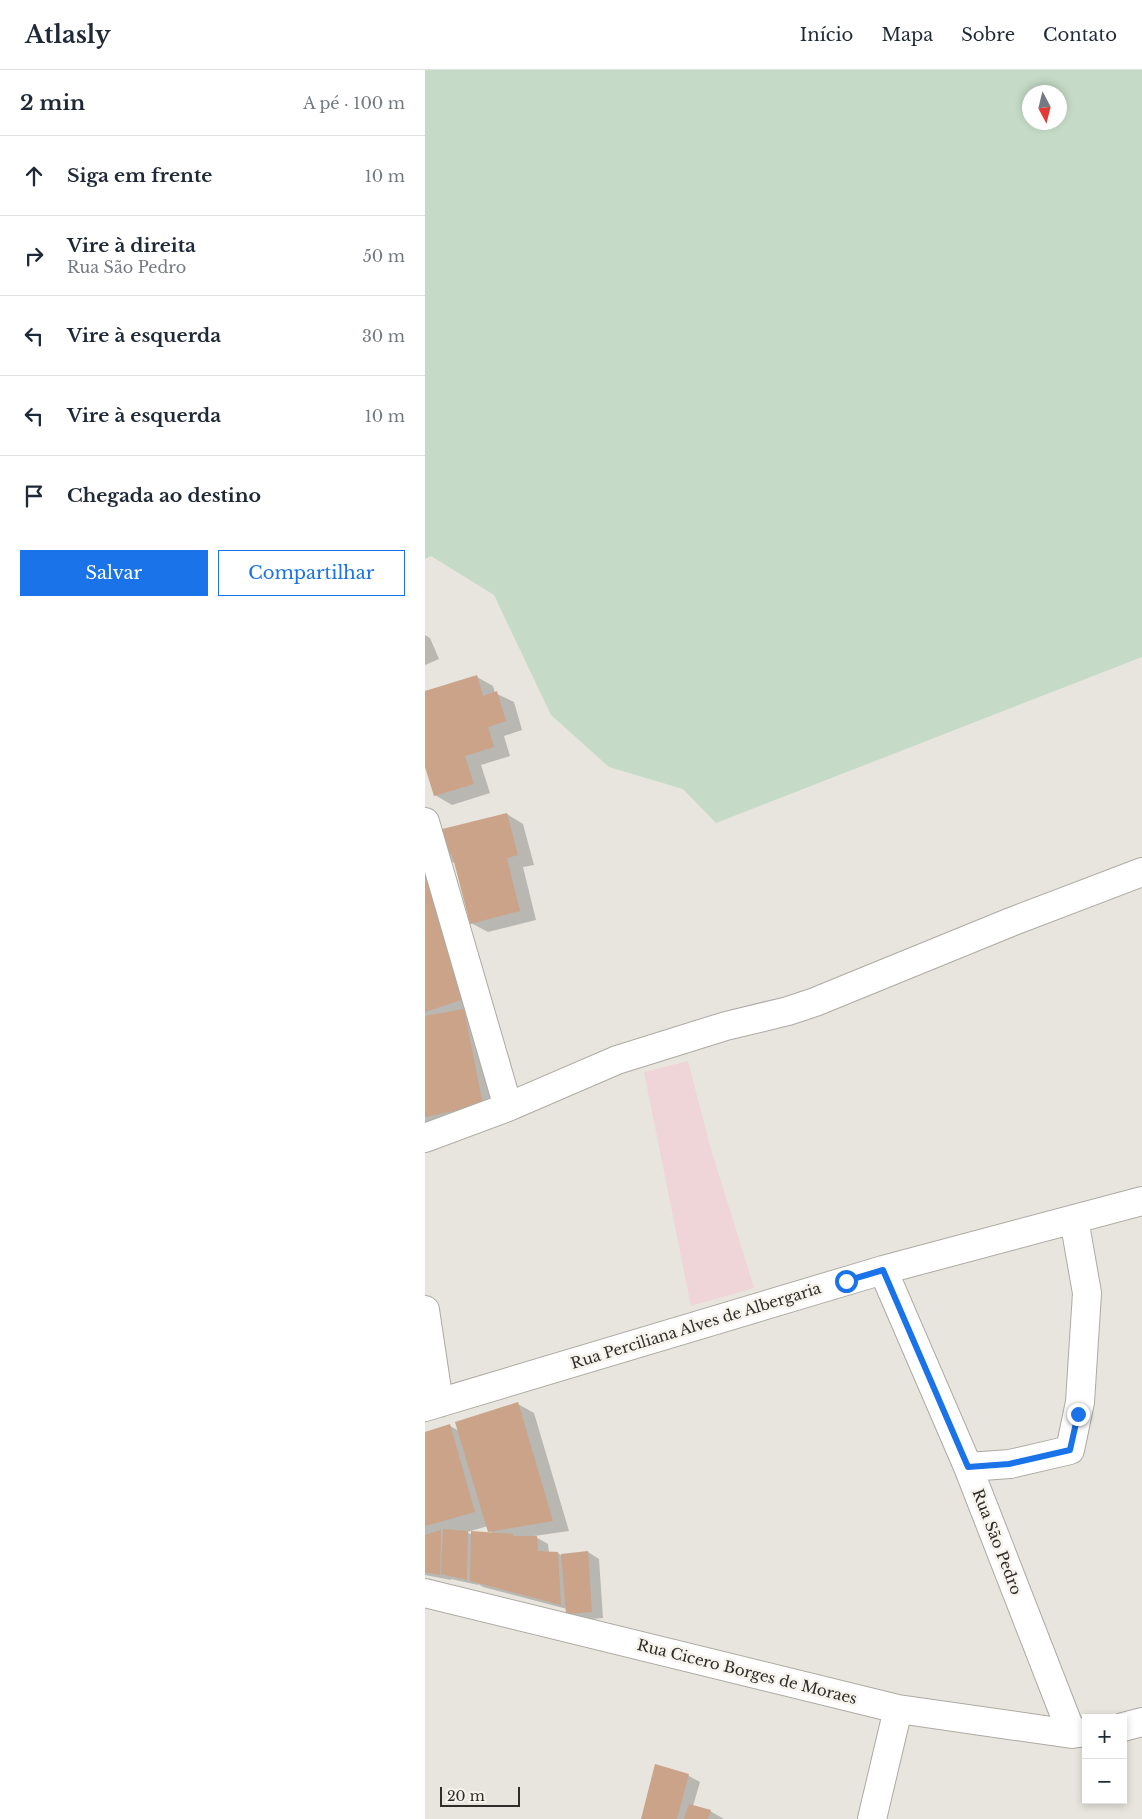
<!DOCTYPE html>
<html lang="pt">
<meta charset="utf-8">
<style>
body{margin:0;font-family:"Libre Baskerville",serif;background:#f6f6f7;color:#1f2937}
.controls{position:absolute;right:15px;bottom:15px;display:grid;overflow:hidden;border-radius:0px;box-shadow:0 2px 8px #0003}
.controls button{width:45px;height:45px;display:grid;place-items:center;padding:0;border:0;border-bottom:1px solid #e0e1e3;background:#fff;color:#1f2937;font:25px sans-serif}
.compass{position:absolute;left:597px;top:15px;width:45px;height:45px;border-radius:50%;background:#fff;box-shadow:0 2px 8px #0003;rotate:173deg}
.scale{position:absolute;left:15px;bottom:12px;width:80px;box-sizing:border-box;padding-left:5px;border:2px solid #2e2d2a;border-top:0;font-size:14px;line-height:18px;white-space:nowrap;color:#2e2d2a;-webkit-text-stroke:4px #f6f2ec;paint-order:stroke}
.stop{position:absolute;width:15px;height:15px;margin:-11px;border:4px solid #1a73e8;border-radius:50%;background:#fff}
.stop.end{background:#1a73e8;border-color:#fff;box-shadow:0 1px 5px #0008}
.list{margin:0;padding:0;list-style:none}
h2{display:flex;justify-content:space-between;align-items:center;height:65px;margin:0;padding:0 20px;font-size:21px}
h2 small{font-size:16px;font-weight:400;color:#747a83}
.list li{display:grid;grid-template-columns:32px 1fr auto;gap:15px;align-items:center;box-sizing:border-box;height:80px;padding:0 20px;border-top:1px solid #e0e1e3}
.list b{display:block;font-size:19px;white-space:nowrap}
.list p{margin:0;font-size:16px;white-space:nowrap;color:#747a83}
.list em{font-size:16px;font-style:normal;color:#747a83}
.actions{display:flex;gap:10px;padding:15px 20px}
.actions a{flex:1;padding:11px 0;border:1px solid #1a73e8;border-radius:0px;text-align:center;font-size:18px;color:#1a73e8}
.actions .main{background:#1a73e8;color:#fff}
.icon{flex:none;width:28px;height:28px;fill:none;stroke:currentColor;stroke-width:2;stroke-linecap:round;stroke-linejoin:round}
.map{position:relative;flex:none;width:717px;height:1749px;overflow:hidden}
header{display:flex;align-items:center;gap:30px;box-sizing:border-box;height:70px;padding:0 25px;background:#fff;border-bottom:1px solid #e0e1e3}
header strong{font-size:24px}
nav{display:flex;gap:28px;margin-inline-start:auto;font-size:18px}
main{display:flex}
aside{flex:1;background:#fff}
.map>svg:first-child{display:block}
.industrial{fill:#efd4d8}
.green{fill:#c5dbc7;fill-rule:evenodd}
.shadow{fill:#0003;fill-rule:evenodd}
.building{fill:#caa389}
.lines{fill:none;stroke-linecap:round;stroke-linejoin:round}
.minor-casing{stroke:#adaaa3;stroke-width:30}
.minor{stroke:#fff;stroke-width:28}
.route{stroke:#1a73e8;stroke-width:6}
.labels{text-anchor:middle;stroke-width:5;stroke-linejoin:round;paint-order:stroke}
.street-label{font-size:15px;fill:#2e2d2a;stroke:#f6f2ec}
</style>
<header>
<strong>Atlasly</strong>
<nav><a>Início</a><a>Mapa</a><a>Sobre</a><a>Contato</a></nav>
</header>
<main>
<aside>
<h2>2 min<small>A pé · 100 m</small></h2>
<ul class="list">
<li><svg class="icon" aria-label="ahead" viewBox="0 0 24 24"><path d="M12 20V5M6 11l6-6 6 6"/></svg><div><b>Siga em frente</b></div><em>10 m</em></li>
<li><svg class="icon" aria-label="right" viewBox="0 0 24 24"><path d="M7 20v-9h11M14 6l5 5-5 5"/></svg><div><b>Vire à direita</b><p>Rua São Pedro</p></div><em>50 m</em></li>
<li><svg class="icon" aria-label="left" viewBox="0 0 24 24"><path d="M17 20v-9H6M10 6l-5 5 5 5"/></svg><div><b>Vire à esquerda</b></div><em>30 m</em></li>
<li><svg class="icon" aria-label="left" viewBox="0 0 24 24"><path d="M17 20v-9H6M10 6l-5 5 5 5"/></svg><div><b>Vire à esquerda</b></div><em>10 m</em></li>
<li><svg class="icon" aria-label="arrive" viewBox="0 0 24 24"><path d="M6 21V4h12l-3 4 3 4H6"/></svg><div><b>Chegada ao destino</b></div></li>
</ul>
<div class="actions"><a class="main">Salvar</a><a>Compartilhar</a></div>
</aside>
<div class="map">
<svg width="717" height="1749" viewBox="0 0 717 1749">
<rect width="100%" height="100%" fill="#e8e5de"/>
<path class="industrial" d="M263 991 285 1076 329 1218 266 1236 219 1002Z"/>
<path class="green" d="M0 0H717V587L291 753 258 719 184 697 126 645 69 525 6 486 0 489ZM604 22H634V52H604Z"/>
<path class="shadow" d="M0 565 5 568 14 589 0 595Z
M52 607 68 616 70 623 89 632 97 660 79 666 85 686 56 695 65 723 27 735 10 725 0 693V623Z
M82 744 98 754 109 795 98 797 111 850 63 862 46 853 31 794 15 785Z
M0 758 79 1047 0 1062Z
M93 1334 109 1343 144 1461 109 1466 123 1474 124 1483H133L137 1486 163 1482 174 1489 178 1548 154 1550 143 1543 142 1539 58 1517 53 1514V1515L26 1509V1510L0 1505V1363L25 1356 34 1361ZM63 1456 64 1461 70 1464 47 1465 42 1462Z
M231 1696 264 1706 275 1712 268 1736 285 1741 299 1749H217Z"/>
<path class="building" d="M52 605 58 626 72 621 81 651 63 657 69 677 40 686 49 714 9 726 0 697V621Z
M82 743 93 785 82 788 95 841 45 854 27 784 16 787 9 761Z
M0 792 45 927 0 942Z
M39 939 58 1035 0 1047V946Z
M93 1332 128 1451 63 1462 30 1352Z
M25 1354 50 1442 0 1456V1362Z
M18 1459 43 1461 42 1510 16 1504Z
M16 1460 15 1505 0 1502V1465Z
M46 1461 88 1464V1466H112L113 1481 133 1482 136 1535 45 1511Z
M163 1481 167 1542 141 1544 136 1484Z
M230 1694 264 1704 252 1749H216Z
M264 1734 286 1740 283 1749H259Z"/>
<g class="lines">
<defs>
<path id="minor" d="M0 752 83 1037
M0 1068 83 1037 192 990 301 956 363 941 390 932 586 852 717 802
M458 1200 543 1397 647 1664
M0 1240 14 1333
M0 1337 458 1200 717 1131
M543 1397 585 1394 645 1380 655 1332 662 1223 649 1149
M0 1523 473 1639 647 1664 661 1662
M698 1657 717 1652
M447 1749 473 1639"/>
</defs>
<use href="#minor" class="minor-casing"/>
<use href="#minor" class="minor"/>
</g>
<g class="lines">
<path class="route" d="M421 1211 458 1200 543 1397 584 1394 645 1380 653 1344"/>
</g>
<g class="labels">
<g class="street-label">
<text transform="translate(271 1256) rotate(-17)" y="5">Rua Perciliana Alves de Albergaria</text>
<text transform="translate(572 1472) rotate(69)" y="5">Rua São Pedro</text>
<text transform="translate(322 1602) rotate(14)" y="5">Rua Cicero Borges de Moraes</text>
</g>
</g>
</svg>
<div class="controls">
<button>+</button>
<button>−</button>
</div>
<svg class="compass" viewBox="-18 -18 36 36"><path d="M0-13l5 13h-10z" fill="#e53935"/><path d="M0 13l5-13h-10z" fill="#747a83"/></svg>
<div class="scale">20 m</div>
<div class="stop" style="left:421px;top:1211px"></div>
<div class="stop end" style="left:653px;top:1344px"></div>
</div>
</main>
